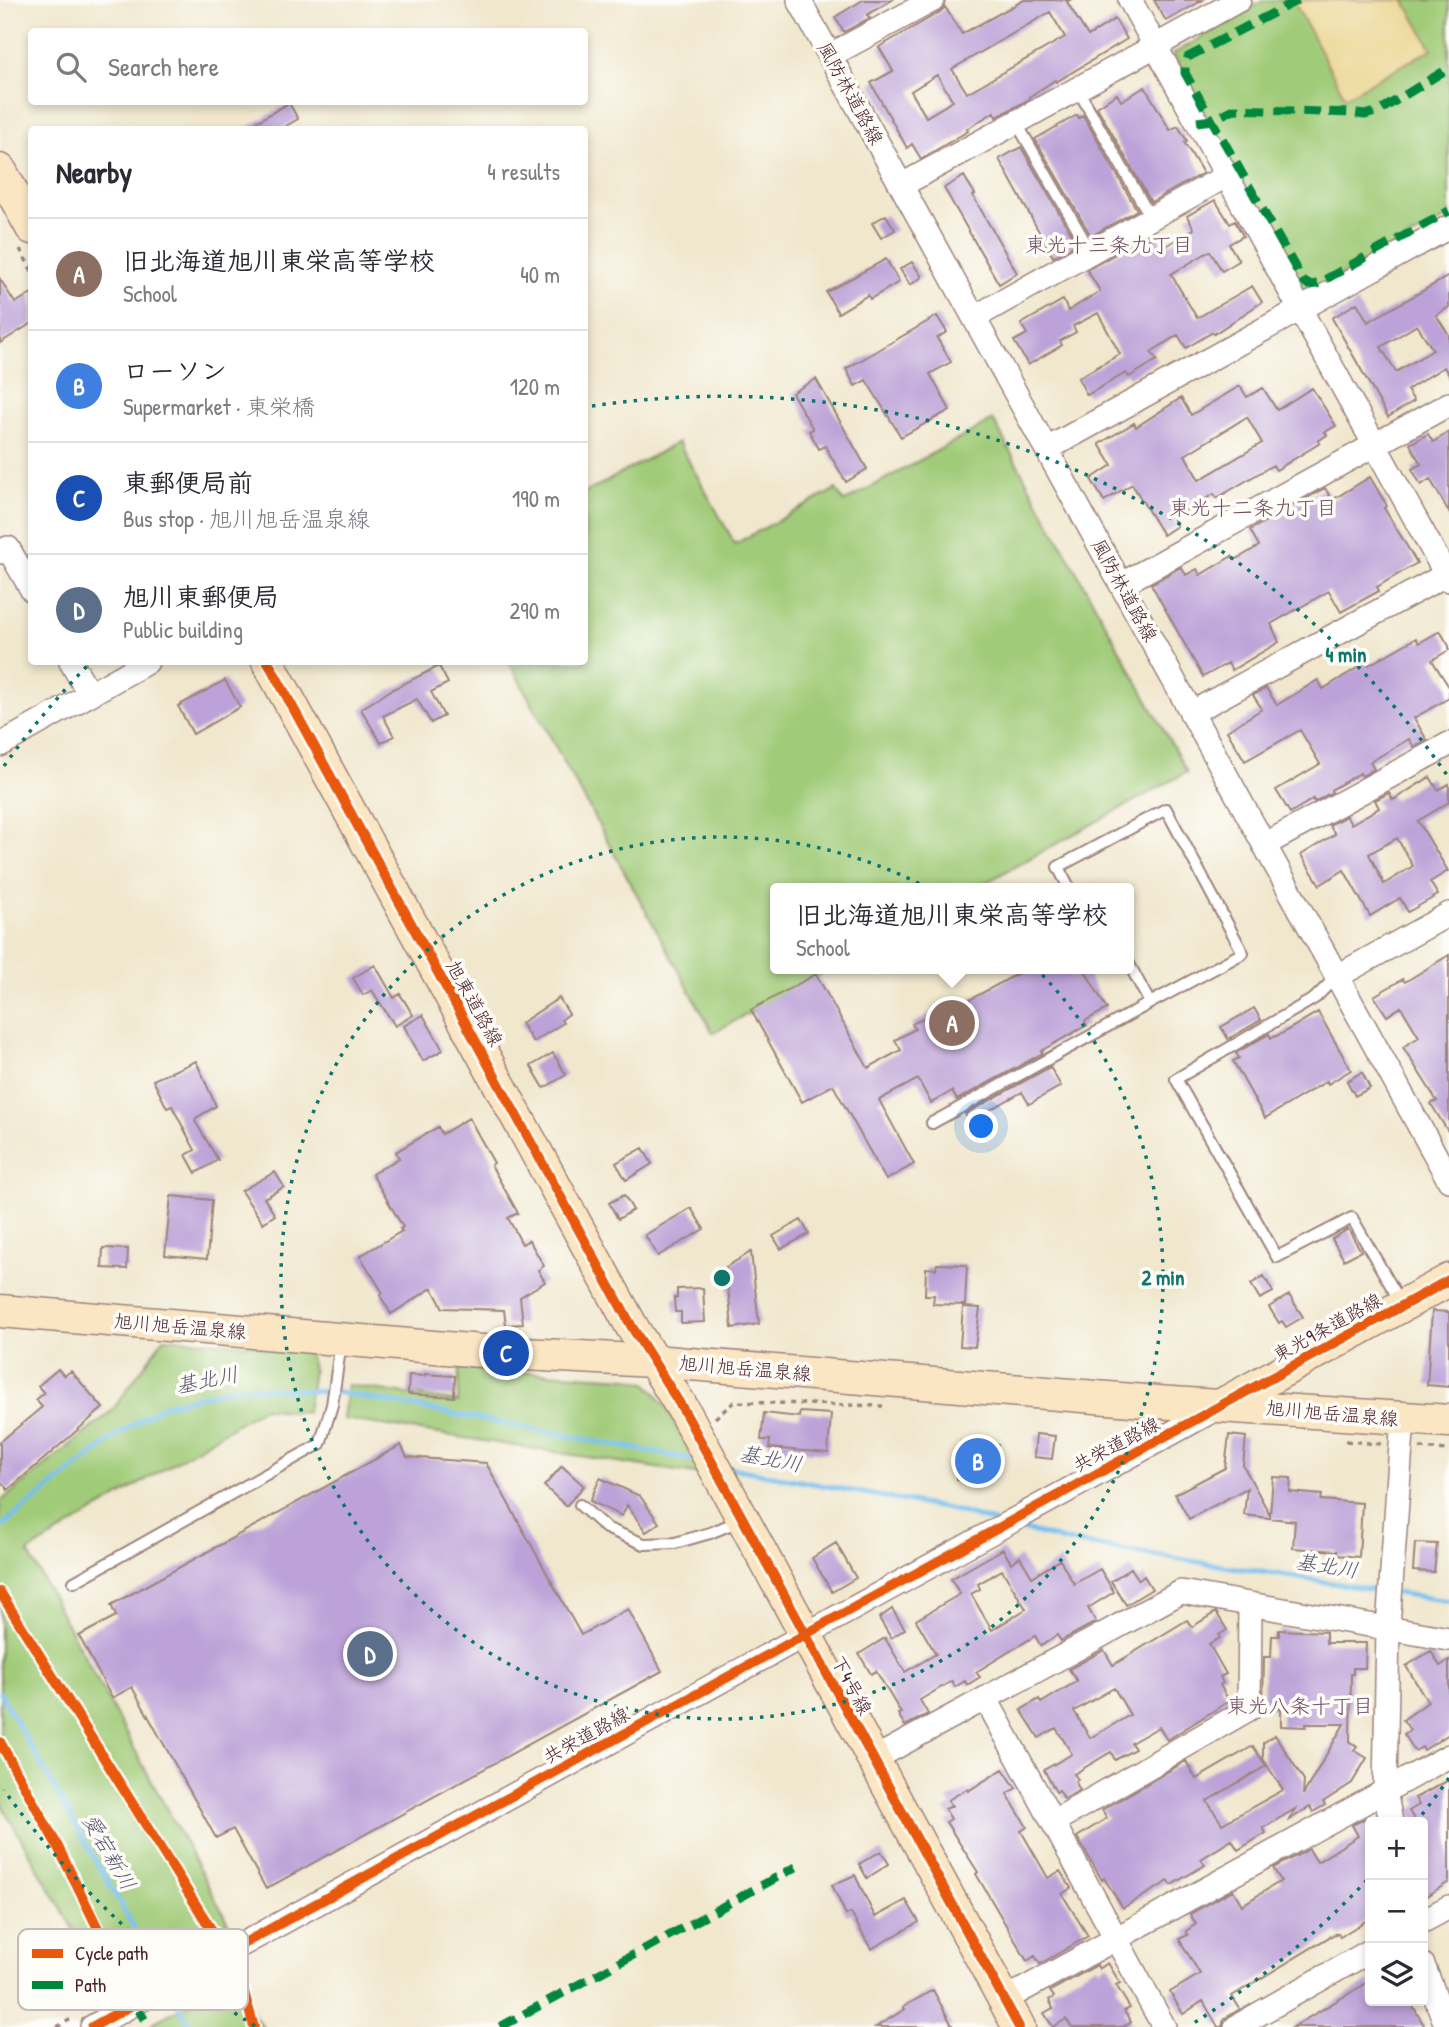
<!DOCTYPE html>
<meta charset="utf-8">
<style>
body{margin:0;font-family:"Patrick Hand","Klee One",sans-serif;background:#f2f2f3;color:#2b2b33}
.controls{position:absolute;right:21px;bottom:21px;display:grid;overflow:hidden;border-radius:7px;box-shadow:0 4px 10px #0003}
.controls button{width:63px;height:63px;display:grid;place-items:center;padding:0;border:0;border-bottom:2px solid #e1e1e2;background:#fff;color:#2b2b33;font:35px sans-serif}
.you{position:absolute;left:982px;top:1127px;width:24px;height:24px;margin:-18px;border:5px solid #fff;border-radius:50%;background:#1a73e8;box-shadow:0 0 0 10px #1a73e833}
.badge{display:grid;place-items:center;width:46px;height:46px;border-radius:50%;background:#c8321e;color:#fff;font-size:23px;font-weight:700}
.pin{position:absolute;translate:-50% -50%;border:4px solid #fff;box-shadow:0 2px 7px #0006}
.popup{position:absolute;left:770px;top:883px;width:364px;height:91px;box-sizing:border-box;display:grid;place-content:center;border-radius:7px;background:#fff;filter:drop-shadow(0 2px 5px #0005);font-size:23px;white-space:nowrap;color:#7c7c81}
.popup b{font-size:26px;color:#2b2b33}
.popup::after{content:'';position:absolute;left:50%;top:100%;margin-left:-14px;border:14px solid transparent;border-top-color:#fff}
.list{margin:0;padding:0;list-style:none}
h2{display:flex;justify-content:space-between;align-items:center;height:91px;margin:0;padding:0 28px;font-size:30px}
h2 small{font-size:23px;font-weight:400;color:#7c7c81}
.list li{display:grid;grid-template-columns:46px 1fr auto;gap:21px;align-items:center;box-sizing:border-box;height:112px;padding:0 28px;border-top:2px solid #e1e1e2}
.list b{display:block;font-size:26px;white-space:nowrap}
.list p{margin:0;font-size:23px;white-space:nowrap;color:#7c7c81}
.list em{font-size:23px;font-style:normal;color:#7c7c81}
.icon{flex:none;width:38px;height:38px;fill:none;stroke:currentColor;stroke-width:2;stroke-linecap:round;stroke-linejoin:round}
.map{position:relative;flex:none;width:1449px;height:2027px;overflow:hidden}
.search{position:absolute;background:#fff;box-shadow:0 4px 10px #0003;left:28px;top:28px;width:560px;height:77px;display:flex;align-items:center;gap:18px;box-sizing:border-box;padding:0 24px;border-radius:7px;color:#7c7c81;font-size:26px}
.panel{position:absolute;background:#fff;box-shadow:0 4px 10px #0003;left:28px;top:126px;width:560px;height:539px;border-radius:7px}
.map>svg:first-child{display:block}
.green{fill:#a0cb78;stroke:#757552;stroke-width:2}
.sand{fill:#eeda9e;stroke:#9c7c64;stroke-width:2}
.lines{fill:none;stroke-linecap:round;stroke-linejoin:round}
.stream{stroke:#76c0ef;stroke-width:5}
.building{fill:#bca2d8;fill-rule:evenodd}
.lane-casing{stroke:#9d837c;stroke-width:14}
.street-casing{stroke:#9d837c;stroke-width:26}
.secondary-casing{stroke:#9d837c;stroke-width:35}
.path{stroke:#9d837c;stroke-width:3.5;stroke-dasharray:5 5;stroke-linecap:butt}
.lane{stroke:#fff;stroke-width:10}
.street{stroke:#fff;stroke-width:23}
.secondary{stroke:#fbe6c4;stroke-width:32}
.quiet{stroke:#00873e;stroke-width:9;stroke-dasharray:18 9;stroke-linecap:butt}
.cycleway-casing{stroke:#fdfcf7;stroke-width:15}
.cycleway{stroke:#e8590c;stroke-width:10}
.ring{fill:none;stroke:#0f766e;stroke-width:3.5;stroke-dasharray:3.5 7}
.labels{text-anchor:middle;stroke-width:7;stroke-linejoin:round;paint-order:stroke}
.street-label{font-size:19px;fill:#4a1f2b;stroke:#fdfcf7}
.neighbourhood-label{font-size:21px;fill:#724d68;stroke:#fdfcf7}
.water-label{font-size:21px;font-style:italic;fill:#595770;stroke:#fdfcf7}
.key{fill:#fdfcf7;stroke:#c7baba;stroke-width:2}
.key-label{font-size:19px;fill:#4a1f2b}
.centre{fill:#0f766e;stroke:#fdfcf7;stroke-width:3.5}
.ring-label{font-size:21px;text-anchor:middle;font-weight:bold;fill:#0f766e;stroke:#fdfcf7;stroke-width:7;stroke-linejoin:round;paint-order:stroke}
</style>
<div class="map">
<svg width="1449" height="2027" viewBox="0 0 1449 2027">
<rect width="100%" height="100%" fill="#fdfcf7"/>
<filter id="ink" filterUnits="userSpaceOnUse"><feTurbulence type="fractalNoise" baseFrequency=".0143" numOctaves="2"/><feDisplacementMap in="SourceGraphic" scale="14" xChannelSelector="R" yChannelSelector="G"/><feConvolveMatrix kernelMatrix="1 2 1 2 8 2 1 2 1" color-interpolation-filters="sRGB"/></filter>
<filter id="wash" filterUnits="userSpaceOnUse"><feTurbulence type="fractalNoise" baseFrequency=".00686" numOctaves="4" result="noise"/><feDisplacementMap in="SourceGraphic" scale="28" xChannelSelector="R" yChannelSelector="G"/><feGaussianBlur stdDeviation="1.57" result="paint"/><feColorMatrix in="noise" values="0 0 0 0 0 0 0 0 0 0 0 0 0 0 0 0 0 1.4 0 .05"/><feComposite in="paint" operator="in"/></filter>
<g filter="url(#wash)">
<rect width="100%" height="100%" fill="#f0e7cd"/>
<path class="green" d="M1265 0H1449V217L1304 295 1173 54Z
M993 420 1187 772 976 888H775V969H829L713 1033 509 662H584L585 493 678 442 735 544 836 489 844 502Z
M164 1338 308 1349 313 1369 307 1413 263 1408 28 1552 231 1928 108 1990 0 1802V1502L112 1411Z
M459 1368 627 1378 646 1383 656 1393 667 1409 701 1475 343 1419 347 1385 458 1402Z
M230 1983 263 2027H154L152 2023Z"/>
<path class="sand" d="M1298 0H1404L1432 49 1345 97 1294 2Z"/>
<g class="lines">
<path class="stream" d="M726 1467 953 1510 994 1522
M0 1527 120 1433 164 1405 237 1387 336 1392 700 1461
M1014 1527 1065 1541 1383 1591
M1396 1593 1449 1601
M0 1693 165 1982
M170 1990 191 2027"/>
</g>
<g id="blocks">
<path class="building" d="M863 0H892L867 15 870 18 844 32 835 17Z
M1024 0H1070L1067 2 1088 36 1115 19 1127 39 1056 82 1055 80 1029 97 1030 99 996 117 994 112 967 129 968 131 921 159 912 144 907 148 871 83 893 71 879 47 940 12 945 7 962 34ZM1050 12 1065 37 967 93 952 69ZM937 75 953 101 926 117 911 91Z
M1154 0H1203L1166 21Z
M1145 87 1170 130 1178 126 1187 141 1184 142 1203 173 1151 202 1097 107 1117 94 1121 101Z
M289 103 298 119 279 130H243Z
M1077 115 1079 118 1083 115 1137 210 1091 236 1035 139Z
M1021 147 1077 244 1053 257 999 159Z
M964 176 975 194 973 196 1017 273 999 284 944 188Z
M1215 200 1230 224 1235 221 1243 236 1229 244 1239 261 1222 271 1210 251 1171 274 1197 318 1252 286 1262 302 1214 334 1213 332 1186 348 1178 335 1151 352 1157 360 1129 377 1126 373 1087 395 1078 378 1120 354 1098 313 1073 326 1076 332 1060 341 1062 345 1028 365 1014 341 1027 334 1021 324 1063 300 1068 311 1100 291 1087 270 1128 247 1130 250 1157 234 1164 247 1194 229 1187 216Z
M886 215 895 230 881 238 872 223Z
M886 259 899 282 870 299 868 295 838 313 826 292Z
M912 262 922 277 910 285 900 269Z
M1449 276V307L1436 315 1449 335V375L1444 367 1407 390 1414 401 1388 417 1332 318 1357 303 1368 322ZM1417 325 1433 350 1396 372 1381 347Z
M0 279 15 303 32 293V323L0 343Z
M937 316 947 332 937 338 951 362 930 374 950 410 901 437 866 380 855 386 846 369Z
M816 379 867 469 846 482 825 446 819 449 809 431 813 429 792 393Z
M1240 386 1247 397 1263 388 1277 410 1312 388 1336 426 1325 432 1327 435 1318 441 1320 443 1276 470 1273 465 1217 498 1214 494 1173 518 1177 526 1163 535 1132 484 1104 501 1091 479 1112 465 1099 444 1134 423 1136 427 1181 398 1191 415ZM1247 417 1262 443 1199 480 1185 455Z
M1449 432V512L1430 479 1421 485 1412 469 1421 464 1410 444 1428 434 1433 442Z
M1370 477 1387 506 1384 508 1417 563 1377 587 1379 591 1341 612 1329 591 1271 624 1279 642 1232 670 1228 663 1203 677 1151 584 1181 567 1186 575 1197 569 1200 575 1232 556 1235 560 1259 546 1250 530 1325 488 1332 500Z
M1440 631 1449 646V650L1432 660 1449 687V698L1414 718 1427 740 1414 747 1409 739 1370 762 1374 769 1362 776 1360 773 1331 790 1332 792 1314 802 1313 799 1290 813 1276 790 1320 764 1300 730 1245 761 1227 731 1262 709 1253 695 1266 688 1277 705 1318 680 1323 689 1367 662 1369 665 1416 638 1419 643Z
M439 666 448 683 431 692 444 716 431 723 417 699 383 716 394 736 381 743 361 709 391 690Z
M225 680 240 707 193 734 178 706Z
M1430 777 1438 790 1449 784V802L1418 821 1448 871 1430 882 1438 895 1408 912 1400 898 1370 916 1344 870 1320 885 1301 855 1335 834 1329 825 1346 816 1351 824 1379 808 1375 800 1389 793 1393 800ZM1397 838 1413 866 1384 884 1369 854Z
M1449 955V1133L1431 1104 1437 1101 1403 1047 1419 1037 1401 1007 1387 1016 1374 996 1403 979 1405 982Z
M375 965 394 998 400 994 413 1015 395 1026 372 990 363 995 353 978Z
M1026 969H1084L1107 1009 1085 1021 1087 1025 1041 1051 1043 1053 957 1100 952 1091 931 1103 918 1079 879 1100 914 1164 886 1180 833 1085 802 1102 751 1010 816 974 868 1068 901 1050 895 1040 915 1029 912 1024 959 998 962 1004Z
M559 998 569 1014 561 1020 563 1023 533 1042 521 1023Z
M1254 1008 1261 1020 1228 1039 1221 1027Z
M1318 1012 1351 1070 1328 1084 1327 1081 1265 1118 1233 1061 1239 1058 1236 1053 1269 1034 1271 1038 1281 1034Z
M423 1015 443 1050 423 1061 404 1026Z
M553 1053 566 1075 544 1088 531 1066Z
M196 1061 216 1106 196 1118 195 1121 218 1160 196 1173 186 1155 195 1150 172 1106 167 1108 153 1080Z
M1050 1067 1061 1086 1029 1104 1022 1092 981 1115 985 1121 973 1128 965 1114Z
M1362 1072 1370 1088 1355 1096 1347 1081Z
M469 1118 494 1163 491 1165 518 1213 508 1218 522 1244 529 1240 544 1266 538 1270 545 1282 520 1297 523 1324 506 1325 504 1310 443 1308 432 1288 391 1314 380 1295 383 1293 360 1256 402 1231 400 1229 403 1227 372 1174 399 1158 396 1152 438 1127 442 1134Z
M643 1148 652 1164 626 1180 616 1163Z
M275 1172 284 1187 264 1198 275 1215 263 1223 241 1191Z
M624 1195 633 1210 618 1219 609 1203Z
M171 1196 212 1200 207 1259 165 1255Z
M691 1208 704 1229 658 1256 645 1235Z
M801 1220 809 1234 781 1249 773 1236Z
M1348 1229 1361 1251 1344 1260 1332 1239Z
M103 1248 128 1249 127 1269 102 1268Z
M751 1252 759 1324 732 1328 726 1267Z
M937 1264 967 1265 965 1305 933 1304 934 1295H925L926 1268 936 1269Z
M1264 1276 1273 1292 1260 1299 1251 1284Z
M703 1288 705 1322 681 1323V1312H675L674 1298H677V1289Z
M1289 1295 1303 1317 1286 1327 1282 1321 1279 1323 1269 1307Z
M963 1307 980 1308 975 1347 960 1346Z
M1432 1311 1449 1312V1387L1427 1385Z
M58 1369 64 1376 71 1371 103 1408 8 1490 0 1480V1442L42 1407 36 1400 44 1393 38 1386Z
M425 1374 455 1376 454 1397 408 1394 409 1375 425 1376Z
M800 1412 831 1414 828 1453 769 1448 770 1440H761L764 1413 799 1417Z
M1036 1434 1055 1436 1052 1459 1034 1457Z
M1229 1435 1246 1437 1243 1465 1270 1515 1273 1477 1291 1478 1290 1492 1322 1495 1321 1500 1362 1503 1359 1557 1337 1555V1551L1293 1548 1295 1521 1244 1515 1247 1488 1189 1519 1175 1494 1225 1468Z
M961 1442 998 1445 995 1478 979 1476V1482L957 1480Z
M401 1445 407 1457 486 1463 581 1635 628 1609 662 1671 266 1889 233 1829 216 1838 132 1687 112 1698 79 1636 116 1616 111 1605Z
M562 1466 584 1486 566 1506 544 1486Z
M600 1478 640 1496 659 1523 646 1532 627 1505 622 1516 590 1501Z
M836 1543 856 1578 832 1592 812 1558Z
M1415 1543 1437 1544 1434 1572 1413 1571Z
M1003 1549 1011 1563 1020 1557 1032 1577 1060 1560 1074 1584 1100 1569 1114 1592 1088 1608 1096 1622 1061 1641 1057 1635 1041 1646 1035 1636 976 1672 980 1677 967 1685 965 1681 955 1687 952 1681 920 1700 928 1714 905 1726 898 1714 901 1713 876 1671 871 1674 859 1654 885 1638 905 1672 936 1654 916 1620 960 1594 951 1579ZM1002 1570 1026 1609 992 1630 971 1594 980 1589 978 1584Z
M1131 1568 1139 1580 1144 1576 1152 1589 1126 1605 1111 1581Z
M892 1609 905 1629 891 1638 879 1618Z
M1216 1612 1227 1630 1219 1635 1220 1638 1209 1644 1226 1674 1220 1677 1223 1683 1220 1685 1229 1701 1167 1740 1159 1727 1131 1743 1135 1749 1115 1760 1111 1752 1074 1774 1078 1779 1075 1781 1080 1790 1064 1799 1059 1790 1056 1792 1044 1770 1072 1754 1056 1728 1039 1738 1021 1710 1039 1699 1041 1703 1077 1681 1069 1669 1104 1650 1113 1665 1187 1620 1192 1627ZM1114 1688 1130 1715 1090 1738 1074 1711Z
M1279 1630 1326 1632V1643H1366L1365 1668H1353V1674H1351L1350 1742 1357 1746 1354 1750 1367 1758 1352 1783 1323 1802 1325 1805 1313 1812 1310 1807 1289 1820 1295 1809 1263 1828 1266 1833 1238 1850 1232 1840 1201 1859 1205 1865 1171 1885 1169 1881 1123 1908 1104 1878 1102 1880 1077 1837 1107 1818 1102 1810 1186 1761 1196 1779 1253 1746 1266 1766 1207 1801 1222 1824 1283 1790 1263 1759V1743L1275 1735 1304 1780 1303 1795 1344 1724H1306V1727L1281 1726V1708L1263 1709 1264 1657H1271L1272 1636H1279Z
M1431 1651 1440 1666 1449 1660V1734L1424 1750 1422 1747 1415 1751 1404 1734 1410 1730 1403 1720 1428 1702 1406 1666Z
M1003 1769 1016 1788 1007 1794 1027 1827 1021 1831 1048 1878 1060 1871 1071 1888 1062 1894 1088 1936 1040 1964 1035 1956 1027 1961 976 1874 978 1872 946 1822 951 1819 945 1809 952 1806 948 1800 967 1789 968 1791Z
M1449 1780V1882L1423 1898V1822H1416L1409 1811 1419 1805 1415 1798Z
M1366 1818 1370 1825V1918L1340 1937 1338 1933 1331 1936 1232 1996 1240 2009 1224 2019 1222 2027H1218L1203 2001 1183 2014 1170 1992 1200 1974 1179 1939 1188 1935 1186 1931 1196 1924 1190 1914 1233 1890 1242 1905 1281 1881 1273 1868 1309 1849 1317 1862 1358 1836 1352 1825Z
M881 1851 889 1864 867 1878 859 1864Z
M855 1875 875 1917 906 1900 919 1922 871 1949 851 1913 846 1915 832 1885Z
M1108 1963 1120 1983 1116 1985 1130 2008 1124 2011 1131 2022 1122 2027H1072L1066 2019 1053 2027 1044 2013 1053 2008 1049 2000 1054 1997 1050 1991 1097 1965 1099 1969Z
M1370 1981V2001H1410L1425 2027H1293Z
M933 1990 953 2027H876L905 2009 903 2007Z"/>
</g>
</g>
<g filter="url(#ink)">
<use href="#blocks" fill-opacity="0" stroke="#9d837c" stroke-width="2"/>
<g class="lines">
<defs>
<path id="lane" d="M1077 88 1151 218
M1016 122 1091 252
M1069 888 1058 867 1166 809 1243 953 1150 1003 1129 964
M1336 977 1315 998 1176 1079 1277 1257 1352 1218 1401 1303
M932 1123 1150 1003
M580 1505 606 1528 644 1544 675 1543 710 1533 739 1521
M74 1582 320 1444 332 1405 341 1342"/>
<path id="street" d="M799 0 1449 1180
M1130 0 1449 580
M829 56 933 0
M902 185 1239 0
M975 317 1226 176
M1047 449 1449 227
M0 552 8 548 32 590
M1122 584 1449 404
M71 662 89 693
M1191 713 1449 573
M0 745 147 662
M1264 845 1449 744
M1336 977 1449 914
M986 1699 1164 2027
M872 1760 1181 1592 1449 1639
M1053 1822 1249 1709 1250 1605
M1391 1822 1385 1790 1388 1627 1403 1418
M1423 1921 1449 1907
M1423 1965 1447 2027
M1004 2000 1449 1756
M92 2027 1221 1406
M1236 2027 1370 1951"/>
<path id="secondary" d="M0 170 32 228
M268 662 632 1327 683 1409 1019 2027
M0 1311 506 1353 653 1361 1157 1402 1449 1421
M1223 1404 1449 1280"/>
</defs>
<use href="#lane" class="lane-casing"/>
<use href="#street" class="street-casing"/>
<use href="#secondary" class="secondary-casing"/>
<path class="path" d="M20 249 32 271
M715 1418 734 1402 883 1406
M1346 1441 1381 1444
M1420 1448 1449 1450
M57 2027 73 2018"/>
<use href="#lane" class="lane"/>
<use href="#street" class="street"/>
<use href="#secondary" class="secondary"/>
<path class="quiet" d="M1298 0 1188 57 1185 65V73L1303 281 1309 285 1317 284 1449 211
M1197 122 1212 120 1234 109 1351 113 1365 115 1379 111 1449 68
M135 2004 149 2027
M500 2027 796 1867"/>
<defs>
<path id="cycleway" d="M268 662 632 1327 683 1409 1019 2027
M0 1592 226 1953 243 1989 254 2027
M0 1742 57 1845 135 2004
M92 2027 1449 1280"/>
</defs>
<use href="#cycleway" class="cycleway-casing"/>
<use href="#cycleway" class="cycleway"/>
</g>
</g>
<g class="ring">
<circle cx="722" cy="1278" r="441"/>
<path d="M1449 1778A882 882 0 0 1 1417 1821M1367 1880A882 882 0 0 1 1189 2026M255 2026A882 882 0 0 1 4 1790M4 766A882 882 0 0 1 88 665M592 406A882 882 0 0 1 1449 778"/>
</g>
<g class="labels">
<g class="street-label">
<text transform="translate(851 93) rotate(61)" y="7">風防林道路線</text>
<text transform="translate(1125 590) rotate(61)" y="7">風防林道路線</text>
<text transform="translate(475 1003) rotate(61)" y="7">旭東道路線</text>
<text transform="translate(180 1326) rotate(5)" y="7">旭川旭岳温泉線</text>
<text transform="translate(1327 1327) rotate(-29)" y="7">東光9条道路線</text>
<text transform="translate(745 1368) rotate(5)" y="7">旭川旭岳温泉線</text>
<text transform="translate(1332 1413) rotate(5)" y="7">旭川旭岳温泉線</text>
<text transform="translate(1116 1444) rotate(-28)" y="7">共栄道路線</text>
<text transform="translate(852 1685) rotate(62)" y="7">下4号線</text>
<text transform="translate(586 1735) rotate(-29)" y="7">共栄道路線</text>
</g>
<g class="neighbourhood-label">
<text x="1109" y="252">東光十三条九丁目</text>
<text x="1253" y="515">東光十二条九丁目</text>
<text x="1300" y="1713">東光八条十丁目</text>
</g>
<g class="water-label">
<text transform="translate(207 1380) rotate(-11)" y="7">基北川</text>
<text transform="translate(771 1459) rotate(11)" y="7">基北川</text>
<text transform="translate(1327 1566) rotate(9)" y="7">基北川</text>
<text transform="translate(109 1852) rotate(60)" y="7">愛宕新川</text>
</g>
</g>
<rect x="18" y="1929" width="230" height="81" rx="10" class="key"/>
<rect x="32" y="1949" width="31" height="9" fill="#e8590c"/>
<rect x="32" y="1981" width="31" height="8" fill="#00873e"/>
<g class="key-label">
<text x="75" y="1960">Cycle path</text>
<text x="75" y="1992">Path</text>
</g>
<circle cx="722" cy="1278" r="10" class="centre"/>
<g class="ring-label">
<text x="1346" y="662">4 min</text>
<text x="1163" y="1285">2 min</text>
</g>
</svg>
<div class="controls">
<button>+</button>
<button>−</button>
<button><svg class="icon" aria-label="layers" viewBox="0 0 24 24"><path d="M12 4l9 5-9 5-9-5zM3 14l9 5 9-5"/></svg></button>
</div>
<div class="you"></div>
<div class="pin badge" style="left:952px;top:1023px;background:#8d6e63">A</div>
<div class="popup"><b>旧北海道旭川東栄高等学校</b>School</div>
<div class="pin badge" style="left:978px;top:1461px;background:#3f7fe0">B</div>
<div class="pin badge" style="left:506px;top:1353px;background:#1a4fb4">C</div>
<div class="pin badge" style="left:370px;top:1654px;background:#5c6f8a">D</div>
<div class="search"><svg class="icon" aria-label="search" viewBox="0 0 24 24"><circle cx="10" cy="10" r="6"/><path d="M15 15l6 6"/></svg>Search here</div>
<section class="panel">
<h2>Nearby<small>4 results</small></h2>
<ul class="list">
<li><span class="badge" style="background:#8d6e63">A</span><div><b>旧北海道旭川東栄高等学校</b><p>School</p></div><em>40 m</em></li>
<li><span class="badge" style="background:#3f7fe0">B</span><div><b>ローソン</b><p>Supermarket · 東栄橋</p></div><em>120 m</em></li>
<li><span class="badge" style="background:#1a4fb4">C</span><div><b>東郵便局前</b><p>Bus stop · 旭川旭岳温泉線</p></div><em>190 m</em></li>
<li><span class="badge" style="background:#5c6f8a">D</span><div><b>旭川東郵便局</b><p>Public building</p></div><em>290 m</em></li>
</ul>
</section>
</div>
